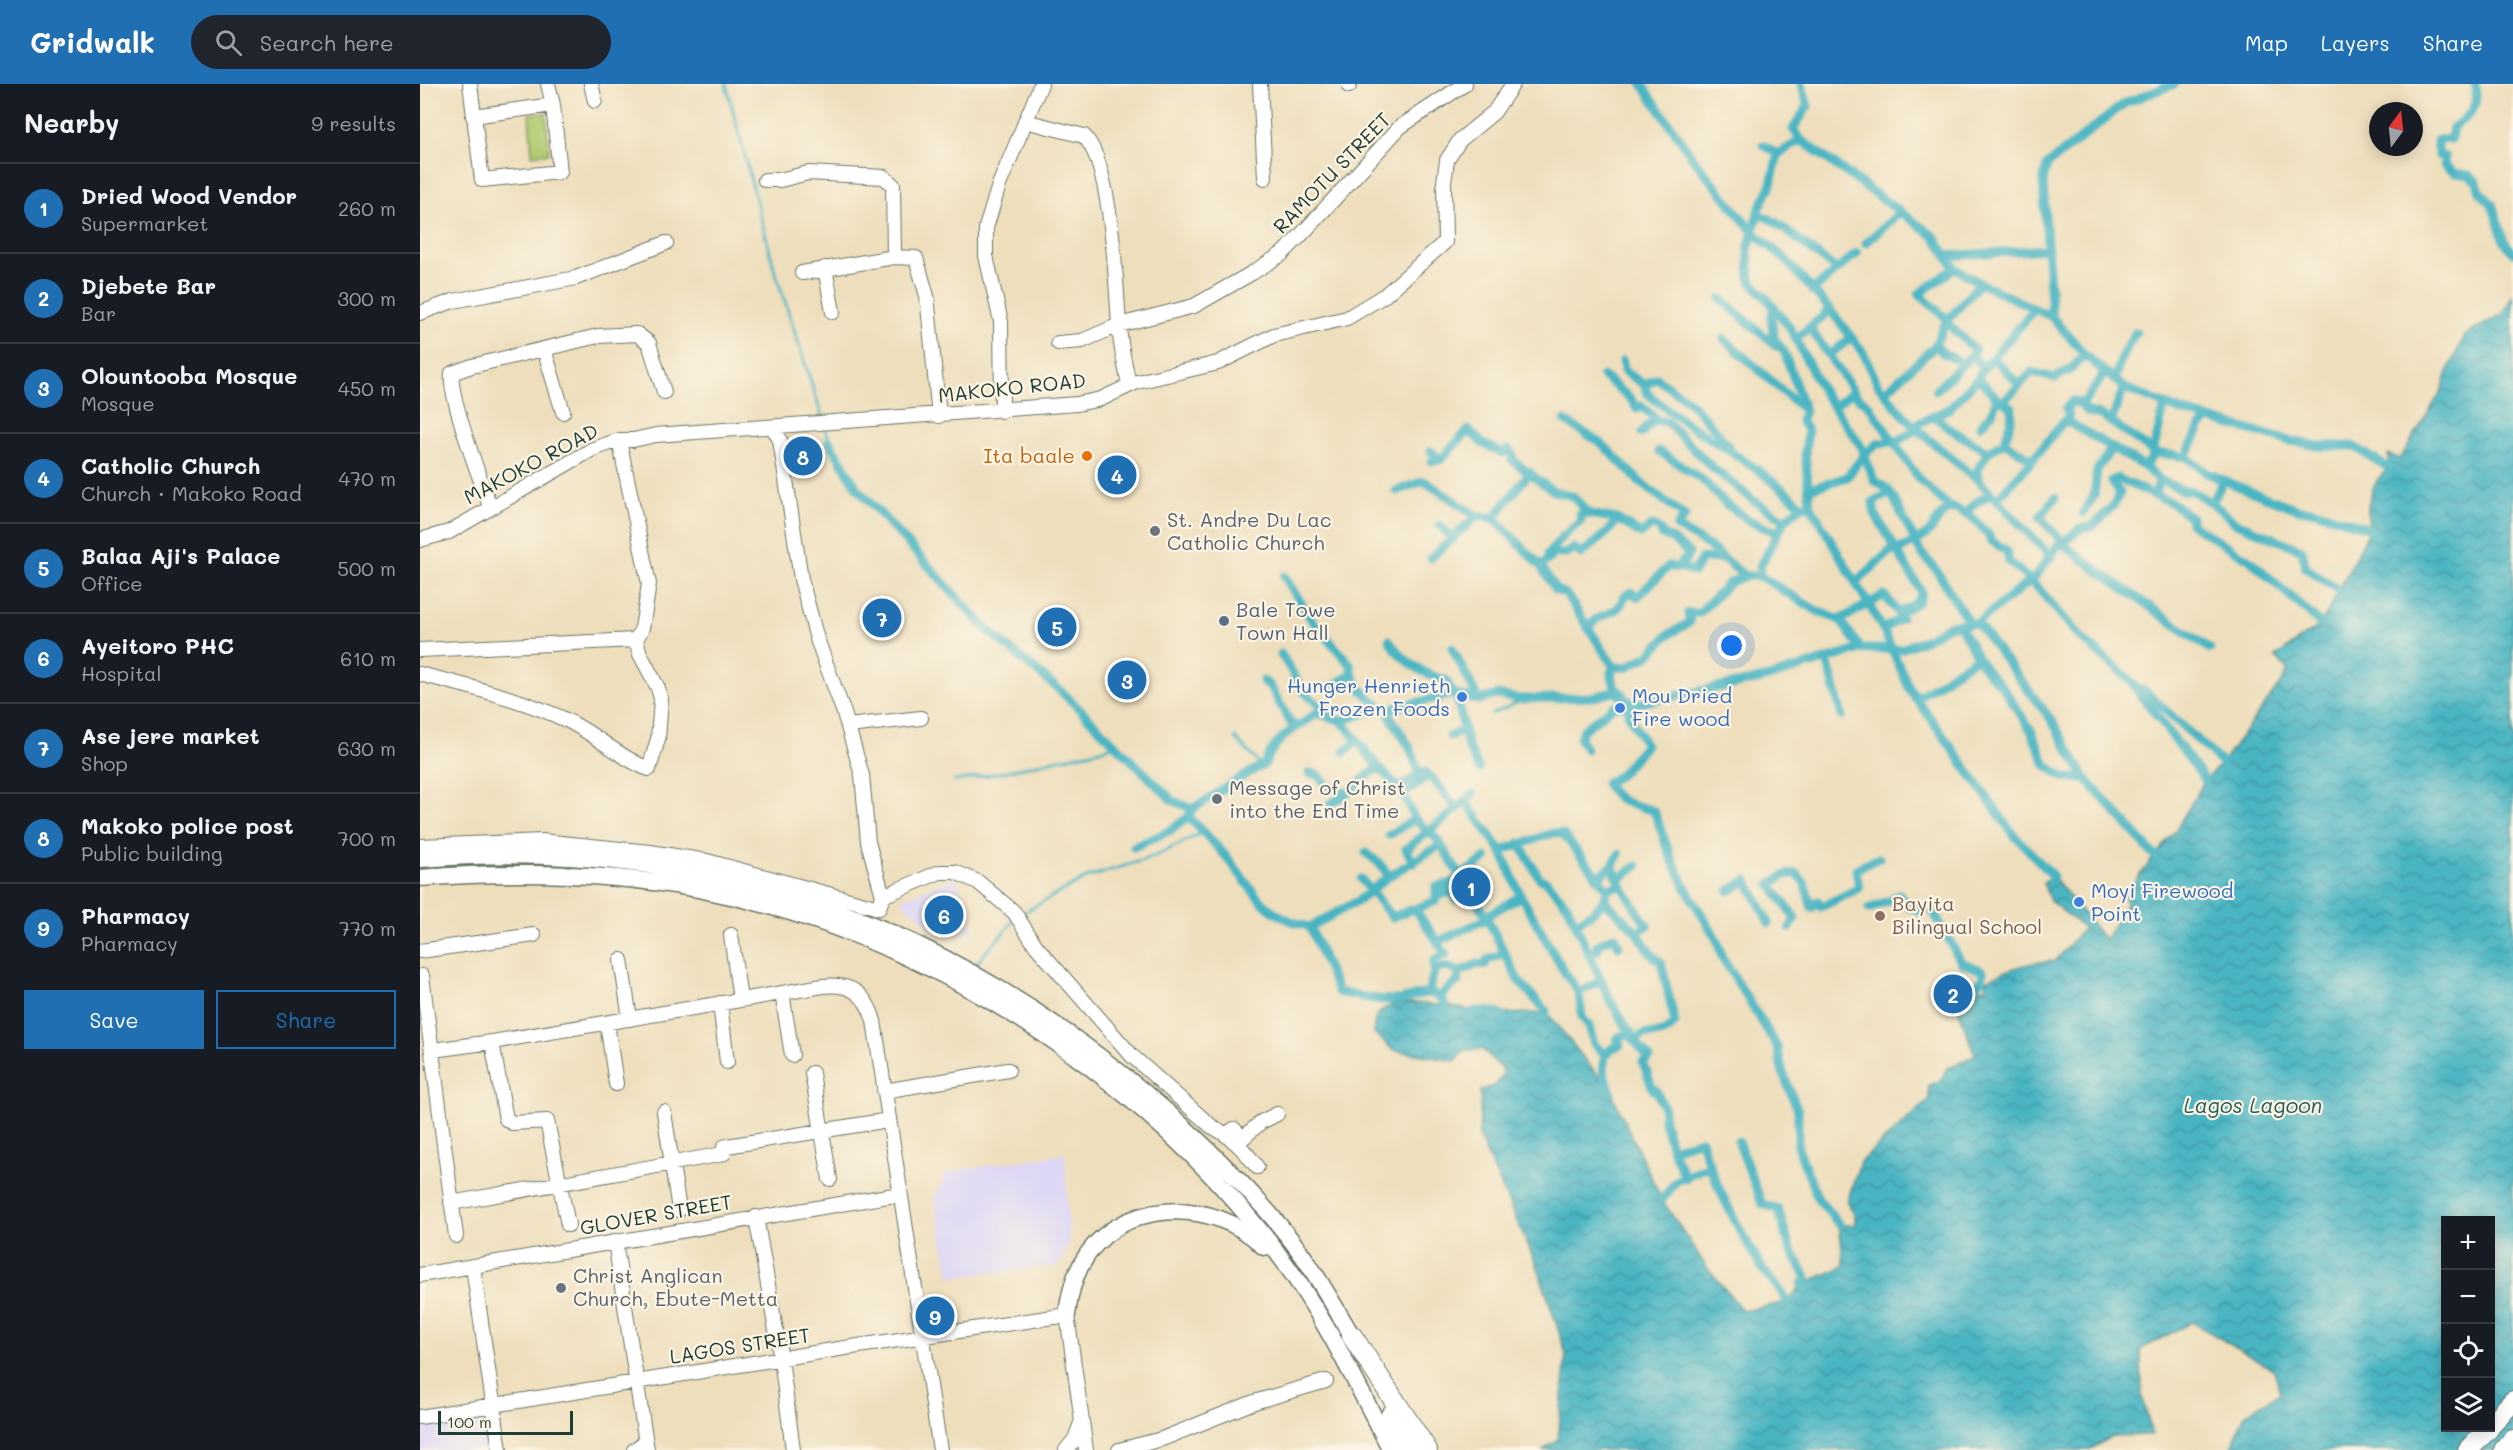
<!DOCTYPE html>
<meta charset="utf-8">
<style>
body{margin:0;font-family:Mali,sans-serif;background:#20242c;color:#f1f3f6}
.controls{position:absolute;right:18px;bottom:18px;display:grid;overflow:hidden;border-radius:0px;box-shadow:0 3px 15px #0003}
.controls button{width:54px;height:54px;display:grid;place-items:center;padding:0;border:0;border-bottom:2px solid #363941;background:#171b24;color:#f1f3f6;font:30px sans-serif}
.compass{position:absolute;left:1949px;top:18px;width:54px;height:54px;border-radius:50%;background:#171b24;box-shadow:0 3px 15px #0003;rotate:15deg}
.scale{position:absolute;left:18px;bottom:15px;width:135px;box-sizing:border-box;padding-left:6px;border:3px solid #1f3d34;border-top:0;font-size:16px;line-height:21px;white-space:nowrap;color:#1f3d34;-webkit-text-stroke:4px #fcf5e5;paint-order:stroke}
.you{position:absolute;left:1312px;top:562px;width:21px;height:21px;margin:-15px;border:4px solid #fff;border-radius:50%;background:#1a73e8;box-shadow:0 0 0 9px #1a73e833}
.badge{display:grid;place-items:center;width:39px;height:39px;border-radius:50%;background:#1f6fb2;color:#fff;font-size:20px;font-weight:700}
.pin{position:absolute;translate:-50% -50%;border:3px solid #fff;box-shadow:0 2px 6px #0006}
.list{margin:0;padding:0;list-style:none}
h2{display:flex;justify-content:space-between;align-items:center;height:78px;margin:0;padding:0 24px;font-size:26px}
h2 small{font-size:20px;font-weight:400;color:#9ea1a6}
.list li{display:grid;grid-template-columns:39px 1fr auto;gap:18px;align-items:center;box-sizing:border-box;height:90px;padding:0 24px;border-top:2px solid #363941}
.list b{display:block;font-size:22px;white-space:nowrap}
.list p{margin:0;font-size:20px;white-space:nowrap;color:#9ea1a6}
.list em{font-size:20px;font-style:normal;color:#9ea1a6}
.actions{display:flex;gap:12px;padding:18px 24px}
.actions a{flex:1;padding:14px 0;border:2px solid #1f6fb2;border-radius:0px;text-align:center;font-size:21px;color:#1f6fb2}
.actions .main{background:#1f6fb2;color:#fff}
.icon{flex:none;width:33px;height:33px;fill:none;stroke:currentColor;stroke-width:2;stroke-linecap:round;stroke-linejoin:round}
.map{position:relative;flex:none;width:2093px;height:1366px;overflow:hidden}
header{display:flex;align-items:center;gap:36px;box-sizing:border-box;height:84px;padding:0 30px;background:#1f6fb2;color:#fff}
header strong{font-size:28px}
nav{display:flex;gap:33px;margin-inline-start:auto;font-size:21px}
.search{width:420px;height:54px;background:#20242c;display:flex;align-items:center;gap:15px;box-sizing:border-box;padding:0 21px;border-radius:33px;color:#9ea1a6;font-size:22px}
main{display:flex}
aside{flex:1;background:#171b24}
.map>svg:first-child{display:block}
.built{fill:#dcd6f6}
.pitch{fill:#b1ca6f;stroke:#688452;stroke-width:1.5}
.water{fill:url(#water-waves);stroke:#34797c;stroke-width:1.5;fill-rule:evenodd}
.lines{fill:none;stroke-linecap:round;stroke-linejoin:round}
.stream{stroke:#48b5c3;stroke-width:3}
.canal{stroke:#48b5c3;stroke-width:9}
.river{stroke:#48b5c3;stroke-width:16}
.minor-casing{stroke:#677564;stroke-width:16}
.major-casing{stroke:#677564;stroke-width:19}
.highway-casing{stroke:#677564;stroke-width:22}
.minor{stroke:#fff;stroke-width:14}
.major{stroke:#fff;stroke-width:16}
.highway{stroke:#fff;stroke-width:20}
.food-dot{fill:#e8710a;stroke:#fcf5e5;stroke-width:2}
.worship-dot{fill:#6b7280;stroke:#fcf5e5;stroke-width:2}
.service-dot{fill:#5c6f8a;stroke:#fcf5e5;stroke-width:2}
.shop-dot{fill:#3f7fe0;stroke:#fcf5e5;stroke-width:2}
.education-dot{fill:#8d6e63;stroke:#fcf5e5;stroke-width:2}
.labels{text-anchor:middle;stroke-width:4.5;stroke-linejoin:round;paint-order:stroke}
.street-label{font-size:20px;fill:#1f3d34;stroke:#fcf5e5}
.food-label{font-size:20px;fill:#c56008;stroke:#fcf5e5;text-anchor:end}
.worship-label{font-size:20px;fill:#5b616d;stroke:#fcf5e5;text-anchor:start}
.service-label{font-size:20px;fill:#4e5e75;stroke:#fcf5e5;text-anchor:start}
.shop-label{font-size:20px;fill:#366cbe;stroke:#fcf5e5;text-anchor:start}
.education-label{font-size:20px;fill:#785e54;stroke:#fcf5e5;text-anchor:start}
.water-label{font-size:21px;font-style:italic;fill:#295b58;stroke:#fcf5e5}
</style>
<header>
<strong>Gridwalk</strong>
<div class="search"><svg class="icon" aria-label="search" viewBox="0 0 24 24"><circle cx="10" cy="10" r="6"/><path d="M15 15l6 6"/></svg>Search here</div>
<nav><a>Map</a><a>Layers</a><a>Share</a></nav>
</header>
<main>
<aside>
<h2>Nearby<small>9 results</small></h2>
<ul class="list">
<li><span class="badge">1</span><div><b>Dried Wood Vendor</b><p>Supermarket</p></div><em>260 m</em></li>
<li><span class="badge">2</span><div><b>Djebete Bar</b><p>Bar</p></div><em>300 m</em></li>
<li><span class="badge">3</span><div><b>Olountooba Mosque</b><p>Mosque</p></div><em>450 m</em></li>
<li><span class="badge">4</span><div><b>Catholic Church</b><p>Church · Makoko Road</p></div><em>470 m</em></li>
<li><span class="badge">5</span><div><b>Balaa Aji's Palace</b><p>Office</p></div><em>500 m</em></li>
<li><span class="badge">6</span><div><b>Ayeitoro PHC</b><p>Hospital</p></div><em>610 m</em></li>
<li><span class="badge">7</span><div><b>Ase jere market</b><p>Shop</p></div><em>630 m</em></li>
<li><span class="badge">8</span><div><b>Makoko police post</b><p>Public building</p></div><em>700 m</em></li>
<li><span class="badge">9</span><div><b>Pharmacy</b><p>Pharmacy</p></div><em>770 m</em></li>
</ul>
<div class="actions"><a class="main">Save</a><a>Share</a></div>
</aside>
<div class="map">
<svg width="2093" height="1366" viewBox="0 0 2093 1366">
<defs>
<pattern id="water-waves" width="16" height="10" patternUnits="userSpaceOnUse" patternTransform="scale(1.5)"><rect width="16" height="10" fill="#48b5c3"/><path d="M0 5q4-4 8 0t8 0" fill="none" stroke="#3b949f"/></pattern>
</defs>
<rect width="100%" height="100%" fill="#fcf5e5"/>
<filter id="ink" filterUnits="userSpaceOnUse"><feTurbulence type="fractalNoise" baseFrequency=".0167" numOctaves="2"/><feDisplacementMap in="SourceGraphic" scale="12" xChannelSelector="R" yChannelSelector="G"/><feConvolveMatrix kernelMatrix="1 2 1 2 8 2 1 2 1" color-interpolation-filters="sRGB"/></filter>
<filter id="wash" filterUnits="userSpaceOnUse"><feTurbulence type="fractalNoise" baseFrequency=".008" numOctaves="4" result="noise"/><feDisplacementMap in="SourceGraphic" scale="24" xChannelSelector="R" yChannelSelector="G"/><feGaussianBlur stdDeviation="1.35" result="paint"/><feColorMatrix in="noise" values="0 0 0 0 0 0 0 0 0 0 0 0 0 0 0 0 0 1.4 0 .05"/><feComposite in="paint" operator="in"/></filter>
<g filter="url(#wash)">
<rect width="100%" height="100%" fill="#eedebc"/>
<path class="built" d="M536 793 555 847 519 851 480 816Z
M645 1070 649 1158 639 1182 530 1193 514 1114 527 1088Z
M64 1329 71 1366H0V1337Z"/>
<path class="pitch" d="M126 29 129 69 112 71 109 30Z"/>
<path class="water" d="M2093 210V1366H1810L1825 1330 1860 1309 1854 1286 1772 1238 1721 1265 1722 1311 1732 1351 1692 1352 1670 1366H1123L1138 1356 1146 1270 1118 1184 1059 1053 1061 1006 1076 1001 1084 987 1062 965 1046 966 1035 977 973 966 954 949C954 945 954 939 955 935 968 904 1045 927 1070 929 1087 930 1104 929 1121 929L1126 927 1191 1008 1242 1116 1286 1182 1323 1227 1367 1218 1382 1200 1424 1182 1419 1140 1435 1142V1132L1427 1118 1440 1078 1509 1016V1001L1520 997 1527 984 1555 971 1538 925 1551 917 1552 903 1566 905 1567 896C1588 885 1612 877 1635 877L1664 844 1630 817 1623 799 1633 792 1685 856 1706 821 1705 810 1757 744 1785 696 1802 679 1862 597 1868 586 1855 573 1901 540 1950 445C1944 423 1951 397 1969 384L1968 370 1980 375 2022 306 2030 281 2045 251 2084 229ZM2026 1136H2070V1344H2026Z"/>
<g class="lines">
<path class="stream" d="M306 0 354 184 403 335
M405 342 409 357
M1072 630 1105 615
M815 654 842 682
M535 697C567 692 598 685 630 677 653 671 675 670 697 660
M601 830 666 794 733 773 782 749
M553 885C564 866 582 854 594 835"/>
<path class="canal" d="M1222 0 1272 73 1333 148 1366 176 1407 222 1443 268 1458 301 1493 342 1530 324 1558 294
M1381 0 1388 22 1373 45 1381 56
M1755 0 1705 19 1627 81 1623 97 1632 233 1665 271 1685 288 1707 305 1761 327 1866 356 1898 362H1933L1969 384
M2055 0C2059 23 2052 31 2033 43L2031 55 2017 56 2019 72 2025 73 2024 81 2035 89 2049 91 2057 98 2060 108 2072 120 2084 157 2093 169
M1343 61 1358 70 1381 56 1515 153 1535 184 1560 199 1632 233
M1358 70 1350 104 1339 125 1328 166 1330 196 1355 224 1351 233 1354 254 1364 267 1385 327 1381 337 1388 347 1385 368 1390 421 1463 545 1489 604 1593 750 1633 792
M1338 130 1354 137 1416 185
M1446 159 1480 128
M1526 172 1628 165
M1392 207 1437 169
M1301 215 1356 262
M1352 227 1359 230 1369 242 1403 308 1441 362 1454 396 1467 405 1474 415 1501 469 1515 484 1549 539
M1528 236 1499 210 1535 184
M1526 238 1555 266 1552 271 1564 284
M1390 244 1438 314 1447 319 1454 329 1499 395 1526 420 1551 432 1569 451 1570 456 1587 467 1589 477 1618 504 1661 554 1710 596 1785 696
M1304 255 1385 327
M1376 255 1410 226
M1515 260 1523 269 1543 279
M1409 271 1431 254
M1574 275 1599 300
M1203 277 1204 287 1225 301 1226 308C1258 337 1296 357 1332 382 1350 394 1366 408 1382 422L1390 421
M1183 292 1211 315 1217 325 1221 322 1238 336
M1694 295 1704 268 1716 248
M1225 301 1237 294C1249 305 1267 313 1275 323 1287 336 1298 350 1309 363
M1516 306 1552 271
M1464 309 1514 263 1526 238 1560 199
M1585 316 1612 288 1635 294 1651 285 1665 271
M1660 320 1668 328 1681 331 1735 369
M1413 323 1433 307
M1514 331 1527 343 1568 368 1584 358 1611 375
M1645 336 1649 331 1646 324 1653 317 1660 320 1667 315 1685 288
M1145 337 1181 359 1221 399 1265 432 1257 443 1289 462 1304 475
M1691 338 1704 303
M1493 342 1559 397 1631 473
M1560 342 1572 329 1577 314
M1222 349C1229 339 1235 335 1247 338L1293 384 1333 416 1365 436 1382 422
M409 357 437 404 566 545 642 608 752 716 772 725 769 733C780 746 793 757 804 770 835 806 839 830 890 843L918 908C937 912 959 917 978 916 990 915 1008 904 1019 913 1026 918 1026 926 1027 934
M1584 358 1591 338 1592 323 1577 314 1558 294 1562 286 1615 225
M1011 367 1020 376
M1239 367 1284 397 1306 420 1330 437 1358 449 1365 436
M1733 368 1745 321
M1766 373 1787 389 1829 407 1880 426 1895 427 1950 445
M1012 377 1020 376 1049 346 1062 359 1083 369 1088 365 1093 371 1092 376 1133 407 1152 412 1170 430 1197 435 1221 450 1233 441 1241 447 1242 451 1250 454 1269 469 1261 483 1274 488 1282 474 1304 475 1325 492H1340L1397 527 1420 536 1441 565
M1110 388 1074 434 1120 481 1136 506 1146 510 1194 583 1191 588 1195 604 1203 610
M1740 396 1764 407H1772L1792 419 1816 439 1882 466 1886 484 1920 507
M1559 397 1557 387 1568 368
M1389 405 1427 393 1444 371 1458 359 1476 358 1497 345
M976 407 1004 397 1057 432 1074 434
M1734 411 1751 418 1771 433V440L1830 476 1901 540
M1635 414 1620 433 1649 465 1673 483 1790 565
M1576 415C1601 392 1622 364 1645 336L1725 383
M1792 419 1803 397
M1663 429 1674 412 1677 386 1692 364
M1545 430 1555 419 1571 410
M1020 441 1033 456
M1128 470 1143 452 1161 437 1160 429 1170 430
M1011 474 1057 432
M1120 481 1131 474 1132 468C1141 472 1147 470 1154 464L1161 470 1189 447 1197 435
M864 492 893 538 931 581C931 601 950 614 965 626
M1340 492V482L1358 449
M1436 499 1471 466 1476 467C1487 461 1503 456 1511 446 1518 437 1521 425 1535 425
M1420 536 1464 511 1479 529
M1557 539 1632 637 1665 694 1734 771
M1539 540 1558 574 1569 590 1582 602 1612 648 1626 681 1645 694H1665
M1168 544C1178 527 1200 532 1204 513L1211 508 1217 513 1249 482 1258 484 1262 478
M1463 545 1481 534 1479 529C1488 523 1501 521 1501 507L1455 430 1453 418 1470 409
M969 556C979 574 1005 592 1026 596L1033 610
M1032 564 1059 616
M861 570 884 608 910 631
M1407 576 1422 632
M1194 583H1207L1228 572 1248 551 1270 538 1268 529H1279L1309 499 1325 492
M843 597 850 602 873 643 877 641
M916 600 931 591
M1724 606 1802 679
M1036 610 1048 663 1059 685
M1495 614C1518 603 1535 585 1558 574
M1214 620 1208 630 1226 661 1200 691 1186 699C1200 722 1211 719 1234 727L1250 771 1267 806 1297 856 1302 873 1357 962 1363 989 1378 1027V1064L1398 1115 1419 1140
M966 626 989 662 998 686 1011 693 1037 725 1053 710
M922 637 958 683 982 707 995 735 1017 755 1066 832 1098 896 1126 927
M1030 652 1044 647
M1166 665 1160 654 1163 646 1193 623 1214 620
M924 668 937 658
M889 689 898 691 908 702 928 709 958 683
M1045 716 1081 767 1101 812 1145 889 1159 908 1162 933 1169 942 1174 960 1185 970 1183 989 1191 1008
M910 720 928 709
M772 725C797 711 820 692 844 681 859 648 871 650 896 629L922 637 959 624 966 626 1033 610 1059 616 1077 611 1102 615 1173 613 1194 608 1214 620 1342 595 1441 565H1481L1507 555 1530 541 1557 539 1615 493 1636 464 1661 444 1672 443 1693 422 1700 409 1691 397 1697 394 1734 411 1740 396 1725 383 1735 369 1766 373 1780 343 1788 336
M969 751 995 735
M1099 759 1120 795 1127 798 1147 821 1190 916 1214 956 1229 974 1223 978 1233 1006H1236L1244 1024V1038L1252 1065 1266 1095
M714 763 749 747 769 733
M1081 767 1133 749 1143 750 1187 805
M946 769 959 779 969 792
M994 779 986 765 1037 725
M1192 782 1202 803 1227 842 1217 848
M1177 794 1192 782 1199 770
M941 795 972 833 1016 817V803L1031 799 1066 774
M1309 807 1327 796 1349 839
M1016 813 1031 807 1036 815 1050 807
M1185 817 1217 848 1231 870 1241 878 1255 939C1243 952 1238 950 1224 950L1214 956
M995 825 1026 870 1014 876V889L1008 909
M1449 825 1471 816 1479 810 1489 824H1496L1500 828 1511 823 1541 878 1563 887 1562 896 1552 903
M1066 832 1101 812
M1156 841C1170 828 1184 825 1187 805L1195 803 1203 792 1217 782
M890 843 938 817 969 792 1019 762
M1370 844 1375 834 1350 800 1365 791 1376 789 1384 798 1392 824 1398 817 1401 823 1439 804 1436 785 1459 774
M1019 857 1067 835
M1168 870 1178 866 1177 861 1195 852 1199 862
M1014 885 1028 883 1039 888
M1159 908 1182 896
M1019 913 1038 897 1039 888 1058 880 1065 881 1067 876 1083 870
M1053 932 1055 927 1076 928 1086 935
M1185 972 1191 965 1200 961 1197 954 1211 948
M1318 1057 1342 1120 1358 1125 1370 1164 1387 1194 1382 1200
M1252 1065 1281 1056C1292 1096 1321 1150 1343 1185 1351 1197 1361 1204 1367 1218
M1242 1116 1256 1097 1290 1081"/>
<path class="river" d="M982 707 1004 691"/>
</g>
</g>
<g filter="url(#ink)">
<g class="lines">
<defs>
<path id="minor" d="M50 0 62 96 140 88 133 21 128 0
M171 0 175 17
M840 0 845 94
M929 0V2
M53 32 133 21
M605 37 664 52C692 80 696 199 699 241 700 261 705 281 709 300
M345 96H360L388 89 464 93 473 101 474 173
M405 184 413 228
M382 189 474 173 496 174 507 212 519 332
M0 229 33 217 156 194 246 159
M638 259 662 257 699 241 774 222 832 189 862 170 881 151 980 43 1045 0
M124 265 143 328
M582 327 581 238 566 172V144L579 101 621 0
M70 422C61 397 28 311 32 289L52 282 178 252 217 250 229 259 244 308
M0 456 29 448 173 365 199 356H213L236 351 657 320 681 315 717 298 798 279 854 251 927 234 965 211 1025 158 1024 98 1027 76 1040 56 1074 28 1093 0
M0 566 216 556
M0 590C49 603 100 614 146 636 174 649 203 676 229 685L238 655 241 615 238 604 220 570 216 556 222 544 229 500 199 356
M428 642 501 634
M0 762 122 757 230 768 287 777 459 824 463 812 448 758 442 691 424 629 397 555 381 495 360 356 353 344
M463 812 520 788H535L558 798 594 828 616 862 712 972 791 1042C811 1052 824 1065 837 1083
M311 851 320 916
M0 867 114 851
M201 876 210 935
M2 892 36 1152
M362 909 372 971
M300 919 307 978
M187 939 196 1000
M72 958 86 1035 92 1039 127 1037 148 1141
M13 966 72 958 403 902C432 899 446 910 454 937L520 1366
M392 989 410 1095
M464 1007 588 986
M244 1028 259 1126
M811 1047 814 1045 823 1054 841 1038 857 1030
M31 1119 298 1071 304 1069V1063L307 1062 469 1036
M336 1133 361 1275 373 1366
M195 1157 227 1366
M53 1183 80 1366
M0 1191 480 1110
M0 1333 425 1264 647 1231 666 1366
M214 1366 226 1357
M646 1366 655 1355 661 1339
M699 1366 742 1355 834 1318 906 1297"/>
<path id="major" d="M0 775C116 765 234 775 347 805 511 849 660 944 783 1061 818 1095 854 1131 883 1172 901 1198 916 1225 932 1252
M0 794C92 787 187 788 278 805 503 848 717 986 856 1167 902 1227 936 1299 971 1366
M647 1231C649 1214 652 1198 660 1183 695 1113 794 1112 844 1163"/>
<path id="highway" d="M932 1252 1007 1366
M971 1331 989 1366
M2070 1342 2093 1317
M2048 1366 2069 1344
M2084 1366 2093 1356"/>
</defs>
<use href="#minor" class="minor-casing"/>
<use href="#major" class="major-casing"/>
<use href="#highway" class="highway-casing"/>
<use href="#minor" class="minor"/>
<use href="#major" class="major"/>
<use href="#highway" class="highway"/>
</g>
</g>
<circle class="food-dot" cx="667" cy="372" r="6"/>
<g class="worship-dot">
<circle cx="735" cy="447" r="6"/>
<circle cx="797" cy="715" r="6"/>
<circle cx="141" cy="1204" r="6"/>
</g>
<circle class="service-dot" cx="804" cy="537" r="6"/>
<g class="shop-dot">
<circle cx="1042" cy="613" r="6"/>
<circle cx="1200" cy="624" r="6"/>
<circle cx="1659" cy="818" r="6"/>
</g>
<circle class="education-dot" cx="1460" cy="832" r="6"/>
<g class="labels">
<g class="street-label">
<text transform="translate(912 89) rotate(-46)" y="7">RAMOTU STREET</text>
<text transform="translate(592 304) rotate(-6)" y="7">MAKOKO ROAD</text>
<text transform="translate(111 380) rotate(-28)" y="7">MAKOKO ROAD</text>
<text transform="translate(236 1131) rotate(-10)" y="7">GLOVER STREET</text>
<text transform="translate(320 1262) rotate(-9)" y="7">LAGOS STREET</text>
</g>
<g class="food-label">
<text x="655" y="379">Ita baale</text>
</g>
<g class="worship-label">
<text x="747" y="443">St. Andre Du Lac<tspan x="747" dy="23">Catholic Church</tspan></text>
<text x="809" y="711">Message of Christ<tspan x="809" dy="23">into the End Time</tspan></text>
<text x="153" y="1199">Christ Anglican<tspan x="153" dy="23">Church, Ebute-Metta</tspan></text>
</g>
<g class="service-label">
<text x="816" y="533">Bale Towe<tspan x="816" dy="23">Town Hall</tspan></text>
</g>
<g class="shop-label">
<text x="1030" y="609" text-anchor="end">Hunger Henrieth<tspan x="1030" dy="23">Frozen Foods</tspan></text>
<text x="1212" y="619">Mou Dried<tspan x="1212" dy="23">Fire wood</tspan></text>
<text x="1671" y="814">Moyi Firewood<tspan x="1671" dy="23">Point</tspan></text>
</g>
<g class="education-label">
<text x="1472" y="827">Bayita<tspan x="1472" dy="23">Bilingual School</tspan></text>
</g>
<g class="water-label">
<text x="1833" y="1029">Lagos Lagoon</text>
</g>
</g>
</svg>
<div class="controls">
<button>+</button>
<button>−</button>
<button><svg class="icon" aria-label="locate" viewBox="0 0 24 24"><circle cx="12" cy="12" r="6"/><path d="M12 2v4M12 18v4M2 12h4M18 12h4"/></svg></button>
<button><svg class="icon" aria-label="layers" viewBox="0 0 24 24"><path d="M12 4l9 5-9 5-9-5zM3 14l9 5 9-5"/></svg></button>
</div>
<svg class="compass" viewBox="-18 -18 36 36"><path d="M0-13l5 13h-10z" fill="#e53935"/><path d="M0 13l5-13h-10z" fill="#9ea1a6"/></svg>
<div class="scale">100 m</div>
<div class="you"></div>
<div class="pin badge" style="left:1051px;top:803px">1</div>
<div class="pin badge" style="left:1533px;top:910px">2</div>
<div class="pin badge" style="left:707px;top:596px">3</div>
<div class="pin badge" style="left:697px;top:391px">4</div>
<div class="pin badge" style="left:637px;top:543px">5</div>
<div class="pin badge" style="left:524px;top:831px">6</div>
<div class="pin badge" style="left:462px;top:534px">7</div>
<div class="pin badge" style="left:383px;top:372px">8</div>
<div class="pin badge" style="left:515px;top:1232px">9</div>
</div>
</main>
